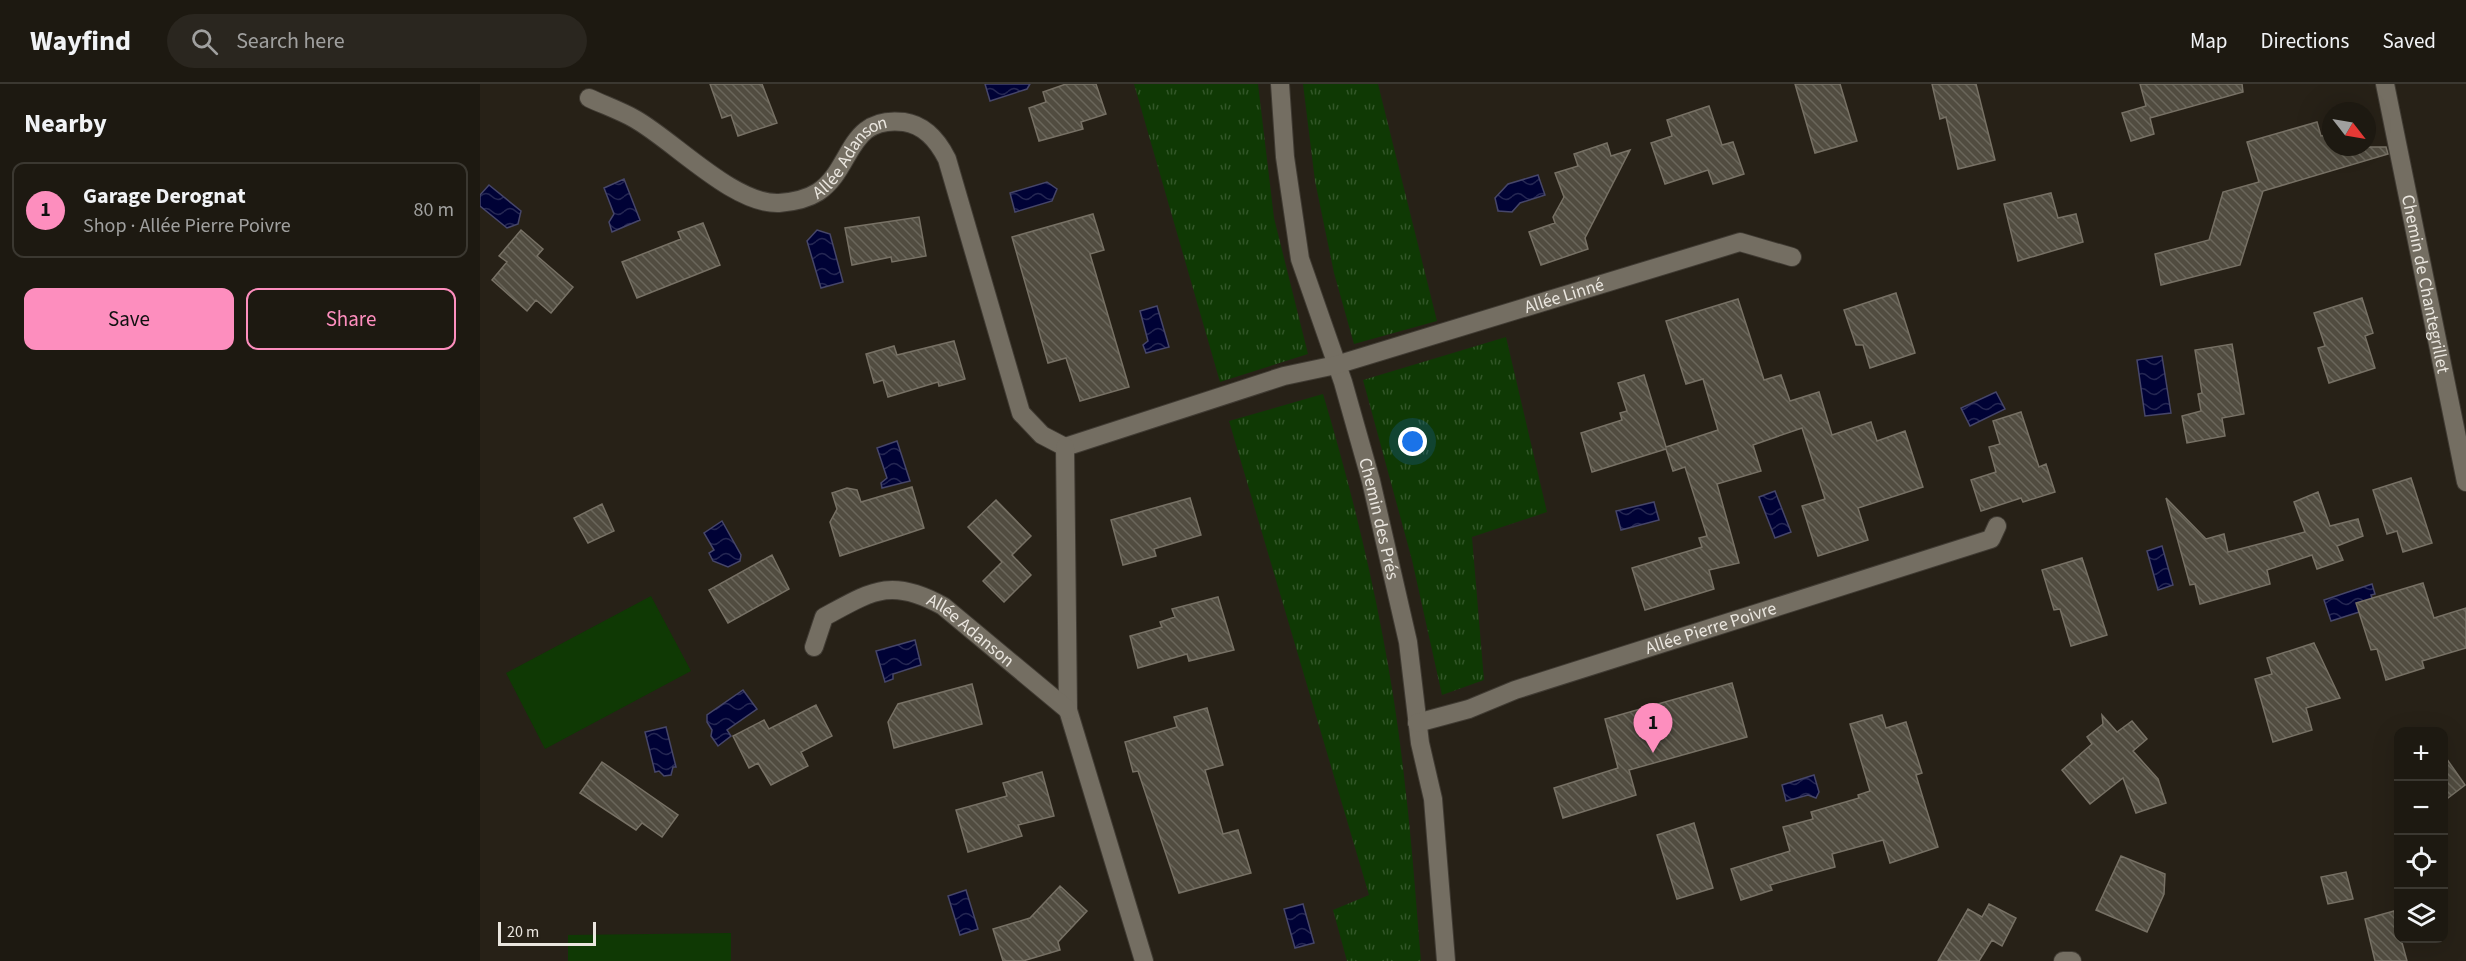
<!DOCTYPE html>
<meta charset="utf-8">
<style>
body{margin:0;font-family:"Source Sans 3",sans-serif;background:#2a261f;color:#f1f3f6}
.controls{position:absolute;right:18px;bottom:18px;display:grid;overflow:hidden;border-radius:12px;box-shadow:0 6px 24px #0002}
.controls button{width:54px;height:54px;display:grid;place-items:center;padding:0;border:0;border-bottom:2px solid #3b3831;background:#1d1911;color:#f1f3f6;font:30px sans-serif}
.compass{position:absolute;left:1842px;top:18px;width:54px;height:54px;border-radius:50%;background:#1d1911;box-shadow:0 6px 24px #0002;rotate:121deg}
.scale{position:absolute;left:18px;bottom:15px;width:98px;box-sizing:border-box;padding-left:6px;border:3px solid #eae6df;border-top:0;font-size:16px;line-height:21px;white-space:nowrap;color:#eae6df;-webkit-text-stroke:4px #272117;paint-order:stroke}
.you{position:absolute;left:933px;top:358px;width:21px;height:21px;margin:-15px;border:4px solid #fff;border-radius:50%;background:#1a73e8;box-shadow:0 0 0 9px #1a73e833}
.badge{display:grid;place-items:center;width:39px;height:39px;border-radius:50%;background:#fd8ebe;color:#111;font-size:20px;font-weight:700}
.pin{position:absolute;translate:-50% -50px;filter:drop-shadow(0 2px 3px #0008)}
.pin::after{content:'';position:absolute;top:32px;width:21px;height:18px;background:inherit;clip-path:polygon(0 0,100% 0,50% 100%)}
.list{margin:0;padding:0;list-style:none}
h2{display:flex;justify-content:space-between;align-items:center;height:78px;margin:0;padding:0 24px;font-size:26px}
h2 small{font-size:20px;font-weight:400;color:#a0a09f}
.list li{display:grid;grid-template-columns:39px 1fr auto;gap:18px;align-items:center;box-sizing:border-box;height:96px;margin:0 12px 12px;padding:0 12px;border:2px solid #3b3831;border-radius:12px}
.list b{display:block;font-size:22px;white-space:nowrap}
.list p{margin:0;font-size:20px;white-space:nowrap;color:#a0a09f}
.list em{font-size:20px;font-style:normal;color:#a0a09f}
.actions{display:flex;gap:12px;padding:18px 24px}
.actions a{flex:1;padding:14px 0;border:2px solid #fd8ebe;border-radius:12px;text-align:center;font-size:21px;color:#fd8ebe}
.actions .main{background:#fd8ebe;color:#111}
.icon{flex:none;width:33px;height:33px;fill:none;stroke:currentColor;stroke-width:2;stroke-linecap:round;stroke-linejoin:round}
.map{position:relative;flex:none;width:1986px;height:877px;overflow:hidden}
header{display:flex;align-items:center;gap:36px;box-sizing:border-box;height:84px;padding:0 30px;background:#1d1911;border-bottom:2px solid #3b3831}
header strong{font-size:28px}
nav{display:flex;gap:33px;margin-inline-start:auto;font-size:21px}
.search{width:420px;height:54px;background:#2a261f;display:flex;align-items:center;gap:15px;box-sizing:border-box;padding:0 21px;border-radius:33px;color:#a0a09f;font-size:22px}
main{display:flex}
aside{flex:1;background:#1d1911}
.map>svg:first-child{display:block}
.grass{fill:#0f3904}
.park{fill:url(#park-tufts)}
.water{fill:url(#water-waves);stroke:#464669;stroke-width:1.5}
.building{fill:url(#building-back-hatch);stroke:#777165;stroke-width:1.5}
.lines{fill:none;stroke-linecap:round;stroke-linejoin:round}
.minor-casing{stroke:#403b33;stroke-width:20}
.minor{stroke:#746e62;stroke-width:18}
.labels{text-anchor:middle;stroke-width:4.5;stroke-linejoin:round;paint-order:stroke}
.street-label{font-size:18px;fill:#eae6df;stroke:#272117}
</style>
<header>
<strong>Wayfind</strong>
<div class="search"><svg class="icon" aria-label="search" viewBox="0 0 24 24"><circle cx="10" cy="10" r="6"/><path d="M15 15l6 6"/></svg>Search here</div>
<nav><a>Map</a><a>Directions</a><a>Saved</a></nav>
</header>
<main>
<aside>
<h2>Nearby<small></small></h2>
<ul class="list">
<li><span class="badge">1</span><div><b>Garage Derognat</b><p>Shop · Allée Pierre Poivre</p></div><em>80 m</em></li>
</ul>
<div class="actions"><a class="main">Save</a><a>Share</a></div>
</aside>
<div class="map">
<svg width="1986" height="877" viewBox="0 0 1986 877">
<defs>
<pattern id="park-tufts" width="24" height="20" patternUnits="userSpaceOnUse" patternTransform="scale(1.5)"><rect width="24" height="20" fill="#0f3904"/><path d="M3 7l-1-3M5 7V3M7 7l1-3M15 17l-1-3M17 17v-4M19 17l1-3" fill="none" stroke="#325628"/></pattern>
<pattern id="water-waves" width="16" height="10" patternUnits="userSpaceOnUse" patternTransform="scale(1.5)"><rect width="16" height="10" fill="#000236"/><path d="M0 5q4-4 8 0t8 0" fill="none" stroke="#252753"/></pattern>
<pattern id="building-back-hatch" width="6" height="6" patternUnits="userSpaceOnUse" patternTransform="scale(1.5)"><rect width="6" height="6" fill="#514c40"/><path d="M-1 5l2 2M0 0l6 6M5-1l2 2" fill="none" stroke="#6a665b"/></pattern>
</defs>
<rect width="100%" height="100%" fill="#272117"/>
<path class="grass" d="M171 512 211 587 65 665 26 589Z
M251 849V877H88V851Z"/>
<path class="park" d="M654 0H778L794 134 828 270 740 298Z
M823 0H898L957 237 874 260 854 189 835 97Z
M1026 253 1067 428 992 453 1004 596 962 611 932 476 883 296Z
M843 310C881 437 911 569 925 701 932 759 936 818 941 877H867L853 826 889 811 749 337Z"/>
<path class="water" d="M505 0H550L547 5 510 17Z
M1058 91 1065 111 1040 119 1032 128 1018 127 1015 114 1028 100Z
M144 95 160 136 132 148 129 138 134 130 124 104Z
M567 98 577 105 572 117 535 128 530 109Z
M9 101 41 127 38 140 27 144 0 122V111Z
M337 146 350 150 363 198 341 204 327 157Z
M677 222 689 263 666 269 663 261 668 257 660 227Z
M1682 272 1691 329 1665 332 1657 276Z
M1516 308 1525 325 1490 342 1481 324Z
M417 357 430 397 402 404 401 399 407 394 397 364Z
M1295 407 1311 448 1295 454 1279 413Z
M1174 418 1179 436 1141 446 1136 427Z
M242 437 261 471 260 477 248 483 233 477 229 469 234 466 224 449Z
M1682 462 1693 501 1678 506 1667 467Z
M1892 500 1895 510 1891 511 1895 523 1851 537 1844 516Z
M435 556 441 581 413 590V595L405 598 396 567Z
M263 606 277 625 247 646 251 652 238 662 231 652 232 646 227 638V631Z
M186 643 196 683H193L191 691 184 692 179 687 175 688 165 648Z
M1334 691 1339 708 1336 714 1328 711 1306 717 1302 701Z
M486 806 498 845 480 851 468 812Z
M823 820 834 859 815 864 804 825Z"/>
<path class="building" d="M230 0H282L297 39 258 52 251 31 242 34Z
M586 0H616L626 30 601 38 603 45 559 57 549 24 566 18 563 8Z
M1315 0H1360L1377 57 1335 69Z
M1452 0H1496L1515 76 1478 85 1466 33 1460 35Z
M1660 0H1762L1763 8 1670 34 1674 50 1651 57 1642 29 1666 22Z
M1229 22 1242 61 1253 58 1264 90 1233 100 1228 86 1185 100 1171 59 1192 52 1187 36Z
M1837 38 1841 52 1851 50V63H1906L1908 70 1783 107 1760 181 1681 201 1675 170 1729 156 1743 108 1779 98 1767 58Z
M1127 59 1131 72 1150 66 1105 154 1108 165 1061 181 1049 148 1075 139 1073 133 1084 113 1075 89 1098 82 1094 70Z
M1571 109 1578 134 1596 130 1603 158 1538 177 1524 120Z
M613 130 624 166 610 170 649 303 600 317 586 274 568 279 532 153Z
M439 133 446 172 412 178 411 173 372 181 365 144Z
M223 139 240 181 157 214 142 178 201 155 198 148Z
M41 146 63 165 57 172 93 203 71 229 56 216 47 227 12 196 27 178 19 172Z
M1416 209 1435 269 1390 284 1383 261H1376L1364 226Z
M1882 214 1893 249 1885 252 1895 284 1849 299 1838 264 1845 262 1834 229Z
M1258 215 1284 296 1301 291 1310 317 1339 308 1352 351 1391 338 1397 357 1425 347 1443 403 1378 424 1388 456 1338 472 1322 422 1345 415 1322 344 1273 361 1281 387 1237 400 1259 479 1229 486 1234 505 1165 526 1152 484 1222 463 1219 454 1227 452 1205 383 1193 387 1186 365 1112 388 1101 349 1142 336 1140 329 1147 327 1138 299 1164 291 1186 363 1238 346 1223 295 1206 300 1186 237Z
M474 257 485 295 459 302 458 298 408 313 403 296 394 299 386 270 414 262 417 271Z
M1752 260 1764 330 1742 334 1745 352 1707 359 1702 332 1721 327 1718 310 1722 309 1715 266Z
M1541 328 1559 383 1566 380 1575 408 1543 418 1541 414 1501 427 1491 396 1516 388 1509 363 1520 360 1513 337Z
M1931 394 1952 459 1923 468 1917 447 1907 450 1893 406Z
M432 403 444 444 360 472 350 438 357 425 352 409 367 404 377 406 381 418Z
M1838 408 1850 442 1878 435 1883 452 1857 462 1863 476 1837 485 1832 471 1787 486 1790 500 1720 520 1715 500 1710 501 1686 414 1726 455 1744 450 1748 468 1825 448 1814 418Z
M710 414 721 451 674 465 676 472 643 481 631 436Z
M516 416 551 452 532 471 551 491 524 518 503 497 522 478 488 443Z
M122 420 134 447 108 459 94 434Z
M292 471 309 505 248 539 229 506Z
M1602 474 1627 551 1591 562 1580 525 1574 526 1562 486Z
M1943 499 1954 534 1986 524V564L1942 577 1944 584 1906 596 1897 565 1891 566 1876 519Z
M738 513 754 566 709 577 707 570 658 584 650 552 682 543 680 538 695 533 692 525Z
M1834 559 1860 614 1826 624 1832 646 1793 658 1775 595 1792 590 1787 574Z
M1252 599 1267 653 1149 686 1156 711 1083 734 1074 704 1138 684 1125 635Z
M492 600 502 640 414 664 408 638 418 620Z
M336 621 352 652 321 668 328 682 291 701 278 679 269 684 253 652 284 636 289 645Z
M727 624 743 681 725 686 743 750 758 746 771 789 699 809 658 687 653 688 645 658 697 643 694 633Z
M1402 631 1406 644 1426 638 1442 689 1436 691 1458 763 1410 779 1403 756 1352 770 1355 783 1290 801 1292 806 1261 816 1251 785 1310 767 1303 743 1333 735 1331 728 1379 714 1378 711 1390 707 1370 640Z
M1622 631 1637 648 1652 637 1667 655 1653 667 1678 695 1686 719 1656 729 1643 694 1610 720 1582 686 1612 660 1607 653 1623 640Z
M1964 671 1985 701 1964 717Z
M122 678 198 731 182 753 162 739 156 746 100 709Z
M562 688 574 732 538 741 542 752 488 768 476 726 527 712 523 699Z
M1214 739 1233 804 1197 815 1177 751Z
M1641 772 1685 790 1684 810 1667 848 1616 826Z
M1866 788 1873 815 1848 820 1841 793Z
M580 802 607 827 578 858 580 866 543 877H523L513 845 550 834Z
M1509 820 1536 834 1522 862 1512 856 1499 877H1458L1488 825 1502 833Z
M1914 827 1918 855H1921L1927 877H1895L1885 835Z"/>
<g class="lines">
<defs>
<g id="minor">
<path id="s1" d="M800 0 805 73 820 175 863 298 891 397 928 558 940 659 953 715 966 877"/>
<path id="s2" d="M1905 0 1986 398"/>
<path id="s3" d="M109 14C124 21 141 27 155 35 194 57 254 121 299 119 312 118 327 115 338 108 373 85 367 31 424 38 445 41 458 57 467 75L541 329 562 351 585 363 804 292 856 281 1260 158 1312 173"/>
<path d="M585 363 588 626 664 877"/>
<path id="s4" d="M334 563 344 533C392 507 411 493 463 522L588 626"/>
<path id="s5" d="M937 639 989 625 1035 606 1511 455 1517 442"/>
<path d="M1583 877H1592"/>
</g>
</defs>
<use href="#minor" class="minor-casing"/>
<use href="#minor" class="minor"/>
</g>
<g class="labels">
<g class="street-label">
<text dy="6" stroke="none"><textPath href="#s3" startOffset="309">Allée Adanson</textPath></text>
<text dy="6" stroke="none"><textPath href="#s2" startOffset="204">Chemin de Chantegrillet</textPath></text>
<text dy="6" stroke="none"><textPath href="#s3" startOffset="1281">Allée Linné</textPath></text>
<text dy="6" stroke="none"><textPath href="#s1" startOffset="448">Chemin des Prés</textPath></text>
<text dy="6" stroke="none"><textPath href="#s5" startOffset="309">Allée Pierre Poivre</textPath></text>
<text dy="6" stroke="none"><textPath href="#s4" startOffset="196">Allée Adanson</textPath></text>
</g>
</g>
</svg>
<div class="controls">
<button>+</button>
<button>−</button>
<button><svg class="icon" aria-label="locate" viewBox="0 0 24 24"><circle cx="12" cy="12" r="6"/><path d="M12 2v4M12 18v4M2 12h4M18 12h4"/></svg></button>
<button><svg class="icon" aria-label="layers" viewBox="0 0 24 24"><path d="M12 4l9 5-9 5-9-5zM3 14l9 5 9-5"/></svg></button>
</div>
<svg class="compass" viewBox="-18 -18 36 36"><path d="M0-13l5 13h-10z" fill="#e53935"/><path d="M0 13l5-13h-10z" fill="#a0a09f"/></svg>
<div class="scale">20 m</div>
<div class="you"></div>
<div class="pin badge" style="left:1173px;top:669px">1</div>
</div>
</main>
